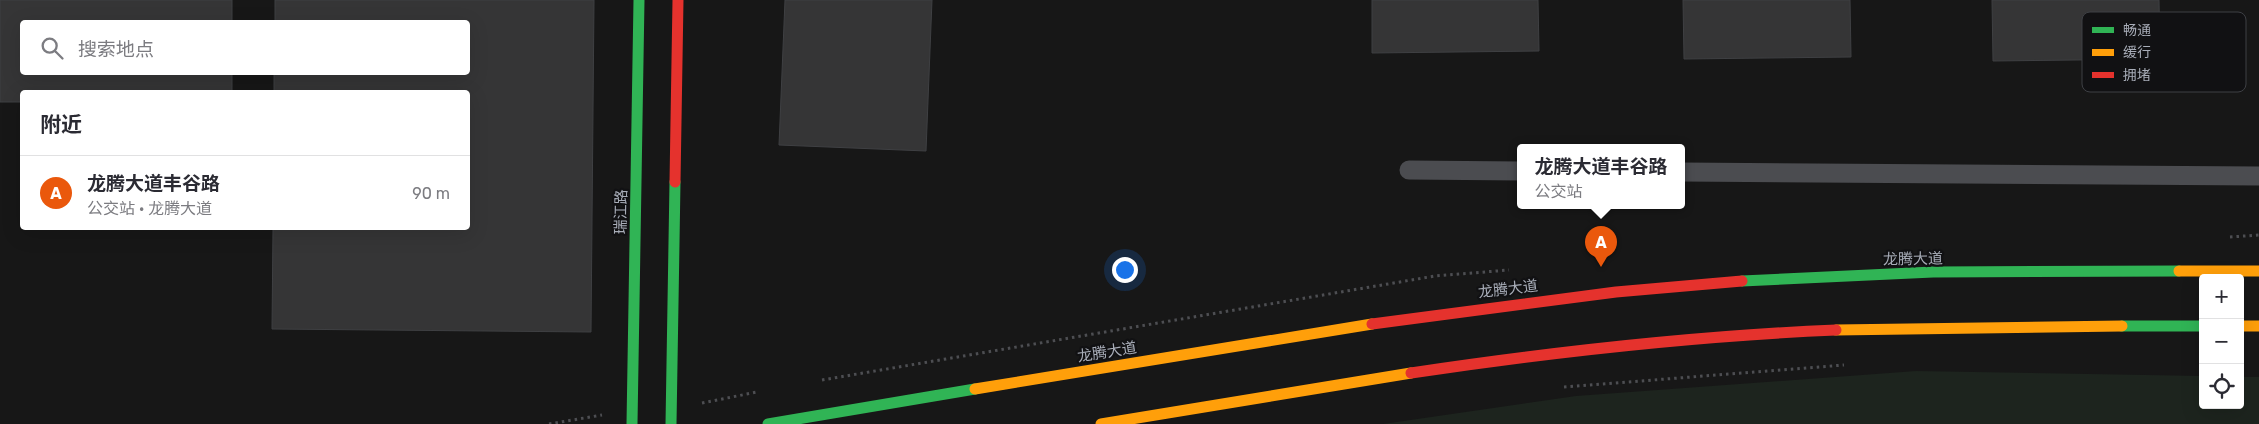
<!DOCTYPE html>
<html lang="zh">
<meta charset="utf-8">
<style>
body{margin:0;font-family:Rubik,"Noto Sans SC",sans-serif;background:#f7f7f7;color:#2b2b33}
.controls{position:absolute;right:15px;bottom:15px;display:grid;overflow:hidden;border-radius:5px;box-shadow:0 5px 20px #0002}
.controls button{width:45px;height:45px;display:grid;place-items:center;padding:0;border:0;border-bottom:1px solid #e1e1e2;background:#fff;color:#2b2b33;font:25px sans-serif}
.you{position:absolute;left:1124px;top:269px;width:18px;height:18px;margin:-12px;border:4px solid #fff;border-radius:50%;background:#1a73e8;box-shadow:0 0 0 8px #1a73e833}
.badge{display:grid;place-items:center;width:32px;height:32px;border-radius:50%;background:#ea580c;color:#fff;font-size:16px;font-weight:700}
.pin{position:absolute;translate:-50% -41px;filter:drop-shadow(0 1px 2px #0008)}
.pin::after{content:'';position:absolute;top:26px;width:18px;height:15px;background:inherit;clip-path:polygon(0 0,100% 0,50% 100%)}
.popup{position:absolute;left:1517px;top:144px;width:168px;height:65px;box-sizing:border-box;display:grid;place-content:center;border-radius:5px;background:#fff;filter:drop-shadow(0 1px 4px #0005);font-size:16px;white-space:nowrap;color:#7c7c81}
.popup b{font-size:19px;color:#2b2b33}
.popup::after{content:'';position:absolute;left:50%;top:100%;margin-left:-10px;border:10px solid transparent;border-top-color:#fff}
.list{margin:0;padding:0;list-style:none}
h2{display:flex;justify-content:space-between;align-items:center;height:65px;margin:0;padding:0 20px;font-size:21px}
h2 small{font-size:16px;font-weight:400;color:#7c7c81}
.list li{display:grid;grid-template-columns:32px 1fr auto;gap:15px;align-items:center;box-sizing:border-box;height:75px;padding:0 20px;border-top:1px solid #e1e1e2}
.list b{display:block;font-size:19px;white-space:nowrap}
.list p{margin:0;font-size:16px;white-space:nowrap;color:#7c7c81}
.list em{font-size:16px;font-style:normal;color:#7c7c81}
.icon{flex:none;width:28px;height:28px;fill:none;stroke:currentColor;stroke-width:2;stroke-linecap:round;stroke-linejoin:round}
.map{position:relative;flex:none;width:2259px;height:424px;overflow:hidden}
.search{position:absolute;background:#fff;box-shadow:0 5px 20px #0002;left:20px;top:20px;width:450px;height:55px;display:flex;align-items:center;gap:12px;box-sizing:border-box;padding:0 18px;border-radius:5px;color:#7c7c81;font-size:19px}
.panel{position:absolute;background:#fff;box-shadow:0 5px 20px #0002;left:20px;top:90px;width:450px;height:140px;border-radius:5px}
.map>svg:first-child{display:block}
.green{fill:#1d241e}
.building{fill:#353536;stroke:#3f4043}
.lines{fill:none;stroke-linecap:round;stroke-linejoin:round}
.path{stroke:#4d4e52;stroke-width:3;stroke-dasharray:2.5 4;stroke-linecap:butt}
.lane{stroke:#4b4c50;stroke-width:19}
.fast{stroke:#30b455;stroke-width:11}
.slow{stroke:#ff9f0a;stroke-width:11}
.jam{stroke:#e5322d;stroke-width:11}
.labels{text-anchor:middle;stroke-width:4.5;stroke-linejoin:round;paint-order:stroke}
.street-label{font-size:15px;fill:#a8adb8;stroke:#111113}
.key{fill:#111113;stroke:#3e4045;stroke-width:1}
.key-label{font-size:14px;fill:#a8adb8}
</style>
<div class="map">
<svg width="2259" height="424" viewBox="0 0 2259 424">
<rect width="100%" height="100%" fill="#171717"/>
<path class="green" d="M1916 371 2203 376V405H2240V377H2259V424H1383L1576 396Z"/>
<path class="building" d="M0 0H232V22H22V72H232V92H22V102H0Z
M275 0H594L591 332 272 329 273 228H468V92H274V72H468V22H275Z
M785 0H932L926 151 779 145Z
M1372 0H1538L1539 51 1372 53Z
M1683 0H1850L1851 57 1684 59Z
M1992 0H2159L2160 59 1993 61Z"/>
<g class="lines">
<path class="path" d="M2230 237 2259 235
M822 380 1435 276 1509 270
M1564 387 1844 365
M702 403 757 392
M549 424 602 415"/>
<path class="lane" d="M1409 170 1521 171
M1681 172 2259 176"/>
<path class="fast" d="M1742 281 1933 272 2179 271
M2122 326H2203
M632 424 639 0
M671 424 675 182
M768 424 975 389"/>
<path class="slow" d="M2179 271H2259
M2240 326H2259
M1836 330 2122 326
M975 389 1372 324
M1101 424 1411 373"/>
<path class="jam" d="M675 182 678 0
M1372 324 1616 292 1742 281
M1411 373C1552 352 1693 336 1836 330"/>
</g>
<g class="labels">
<g class="street-label">
<text transform="translate(621 212) rotate(-89)" y="5">瑞江路</text>
<text transform="translate(1913 259) rotate(-1)" y="5">龙腾大道</text>
<text transform="translate(1508 289) rotate(-7)" y="5">龙腾大道</text>
<text transform="translate(1107 352) rotate(-9)" y="5">龙腾大道</text>
</g>
</g>
<rect x="2082" y="12" width="164" height="80" rx="8" class="key"/>
<rect x="2092" y="27" width="22" height="6" fill="#30b455"/>
<rect x="2092" y="49" width="22" height="7" fill="#ff9f0a"/>
<rect x="2092" y="72" width="22" height="6" fill="#e5322d"/>
<g class="key-label">
<text x="2123" y="35">畅通</text>
<text x="2123" y="57">缓行</text>
<text x="2123" y="80">拥堵</text>
</g>
</svg>
<div class="controls">
<button>+</button>
<button>−</button>
<button><svg class="icon" aria-label="locate" viewBox="0 0 24 24"><circle cx="12" cy="12" r="6"/><path d="M12 2v4M12 18v4M2 12h4M18 12h4"/></svg></button>
</div>
<div class="you"></div>
<div class="pin badge" style="left:1601px;top:267px">A</div>
<div class="popup"><b>龙腾大道丰谷路</b>公交站</div>
<div class="search"><svg class="icon" aria-label="search" viewBox="0 0 24 24"><circle cx="10" cy="10" r="6"/><path d="M15 15l6 6"/></svg>搜索地点</div>
<section class="panel">
<h2>附近<small></small></h2>
<ul class="list">
<li><span class="badge">A</span><div><b>龙腾大道丰谷路</b><p>公交站 · 龙腾大道</p></div><em>90 m</em></li>
</ul>
</section>
</div>
